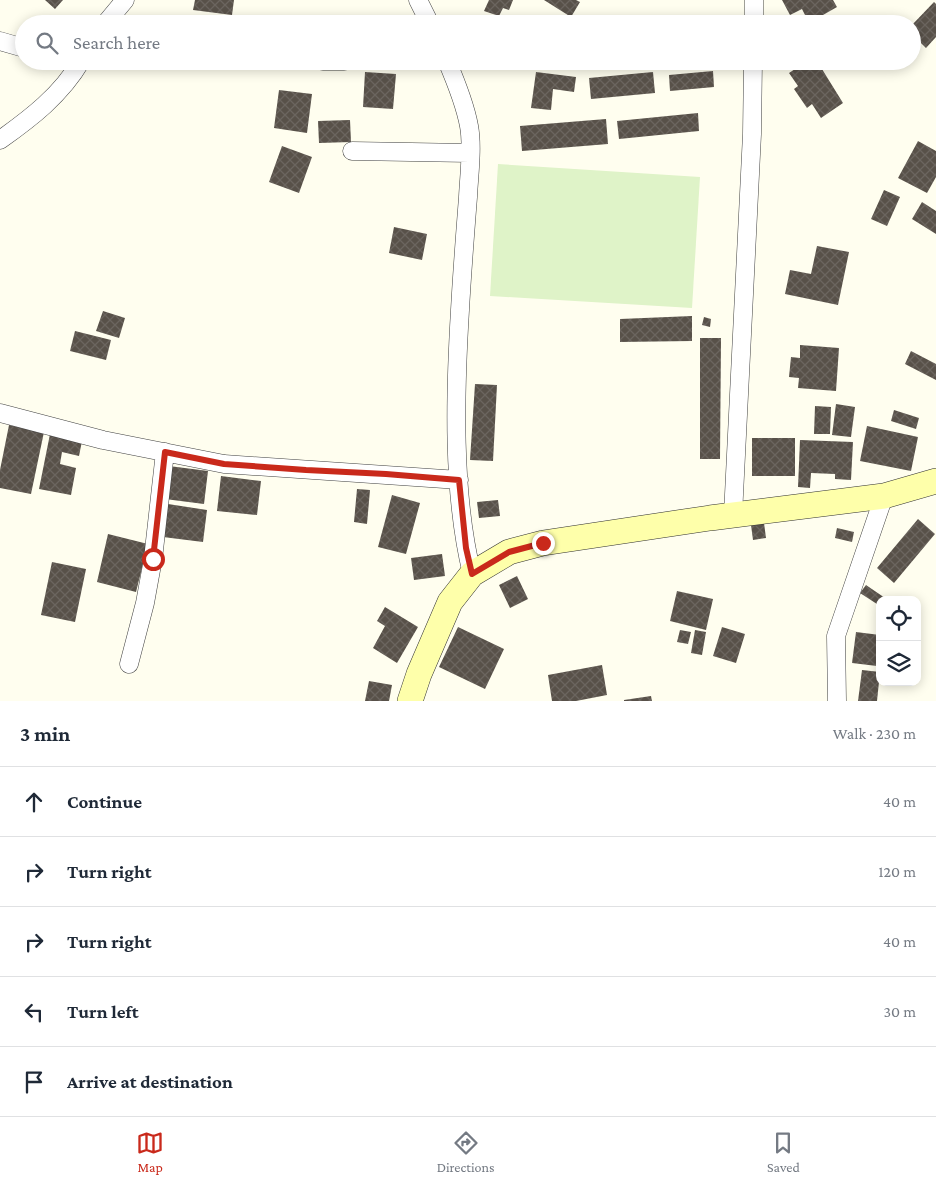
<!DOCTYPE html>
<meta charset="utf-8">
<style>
body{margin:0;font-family:"Crimson Pro",serif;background:#f6f6f7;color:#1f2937}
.controls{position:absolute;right:15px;bottom:15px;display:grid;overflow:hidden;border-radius:10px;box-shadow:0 2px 12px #0003}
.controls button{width:45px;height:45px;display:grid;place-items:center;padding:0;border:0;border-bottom:1px solid #e0e1e3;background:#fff;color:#1f2937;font:25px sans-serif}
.stop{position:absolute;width:15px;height:15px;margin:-11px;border:4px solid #c9291b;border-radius:50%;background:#fff}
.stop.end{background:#c9291b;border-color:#fff;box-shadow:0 1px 5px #0008}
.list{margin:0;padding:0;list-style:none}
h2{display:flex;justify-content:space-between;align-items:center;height:65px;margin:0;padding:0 20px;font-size:21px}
h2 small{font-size:16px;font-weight:400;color:#747a83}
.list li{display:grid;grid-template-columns:32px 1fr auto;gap:15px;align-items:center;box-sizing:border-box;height:70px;padding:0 20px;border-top:1px solid #e0e1e3}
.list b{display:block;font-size:19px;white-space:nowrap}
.list em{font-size:16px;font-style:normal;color:#747a83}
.icon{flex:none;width:28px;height:28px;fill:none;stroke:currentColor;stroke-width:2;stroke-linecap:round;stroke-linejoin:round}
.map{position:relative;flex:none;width:936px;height:701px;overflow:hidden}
.search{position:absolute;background:#fff;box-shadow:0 2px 12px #0003;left:15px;right:15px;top:15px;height:55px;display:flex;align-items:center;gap:12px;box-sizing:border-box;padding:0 18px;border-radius:28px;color:#747a83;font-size:19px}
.sheet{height:415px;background:#fff}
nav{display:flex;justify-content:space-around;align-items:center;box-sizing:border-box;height:70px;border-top:1px solid #e0e1e3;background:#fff;font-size:14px;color:#747a83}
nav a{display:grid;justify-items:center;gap:2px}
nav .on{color:#c9291b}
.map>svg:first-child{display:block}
.pitch{fill:#dff3c8}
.building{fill:url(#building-cross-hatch)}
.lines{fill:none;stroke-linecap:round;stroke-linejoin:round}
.street-casing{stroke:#414141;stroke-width:19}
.secondary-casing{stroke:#303030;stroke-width:26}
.street{stroke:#fff;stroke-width:18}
.secondary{stroke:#feffaa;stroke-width:25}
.route{stroke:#c9291b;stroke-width:6}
</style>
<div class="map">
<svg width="936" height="701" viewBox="0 0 936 701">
<defs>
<pattern id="building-cross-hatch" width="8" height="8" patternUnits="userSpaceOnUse" patternTransform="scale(1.25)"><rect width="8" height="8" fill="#585149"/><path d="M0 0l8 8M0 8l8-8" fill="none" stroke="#6b655f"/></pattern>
</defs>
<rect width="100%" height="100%" fill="#fffeef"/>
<path class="pitch" d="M498 164 700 177 692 308 490 296Z"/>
<path class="building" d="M45 0H63L55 9Z
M195 0H234L232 15 193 10Z
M489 0H513L509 10 503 8 499 16 484 11Z
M544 0H576L580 2 571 17Z
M782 0H833L837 7 809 23 802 9 790 15Z
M934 2 936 4V37L926 48 912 34V25Z
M119 17 139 23V24H116Z
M807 61H817L843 103 821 118 812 104 807 108 794 89 798 86 789 73Z
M713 71 714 87 670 91 669 75Z
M365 72 396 74 393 109 363 107Z
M536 72 576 77 574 92 553 89 551 110 531 108Z
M653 72 655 93 591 99 589 78Z
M279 90 312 94 307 133 274 128Z
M698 113 699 131 619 139 617 121Z
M606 119 608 144 522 151 520 126Z
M350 120 351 142 319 143 318 121Z
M918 141 936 151V177L927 193 898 178Z
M282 146 312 157 299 193 269 182Z
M884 190 900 197 887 226 871 219Z
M922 202 936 211V234L912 219Z
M394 227 427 234 422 260 389 253Z
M817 246 849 252 838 305 785 294 790 270 811 274Z
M103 311 125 318 119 338 96 331Z
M692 316V341L620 342V319Z
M704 317 711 319 710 327 702 325Z
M75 331 111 340 106 360 70 351Z
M700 338H721L720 459H700Z
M800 345 839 348 836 391 798 388 799 378 789 377 791 357 800 358Z
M911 351 936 364V380L905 364Z
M475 384 497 385 493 461 470 460Z
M836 404 855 407 851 437 832 435Z
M815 406 831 407 830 434H814Z
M894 410 919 418 916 429 891 421Z
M9 425 44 432 31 494 0 488V470Z
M867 426 918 437 911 471 860 461Z
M50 434 82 441 79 456 62 452 60 464 76 468 71 495 39 489Z
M752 438H795V476H752Z
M800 440 853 442 851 480 835 479V474L811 473 810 488 798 487Z
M169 466 208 471 204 504 165 499Z
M221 476 261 481 257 515 217 511Z
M357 489 370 490 367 524 354 522Z
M392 495 420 503 406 554 378 547Z
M498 500 500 516 479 518 477 502Z
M168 504 207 510 203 542 163 537Z
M918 519 935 534 894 583 877 568Z
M764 523 766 538 753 540 751 525Z
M837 528 854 532 852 542 835 538Z
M108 534 148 544 136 592 97 582Z
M442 554 445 576 414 580 411 558Z
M52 562 86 569 75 622 41 615Z
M517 576 528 599 510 608 499 585Z
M866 585 888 600H880V606L860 593Z
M677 591 713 599 706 630 670 621Z
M385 607 418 627 397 663 373 648 385 626 377 621Z
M458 627 504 649 485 689 439 667Z
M722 627 745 634 736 663 713 656Z
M680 630 691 632 688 644 677 642Z
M695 630 706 632 702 655 691 653Z
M856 632 880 635 877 666 852 663Z
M602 665 607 695 576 701H552L548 675Z
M862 670 880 672 877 701H858Z
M369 681 392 685 389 701H365Z
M651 696 652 701H624V700Z"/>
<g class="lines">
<defs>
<path id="street" d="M418 0 430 24
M105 24 125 0
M754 24V0
M0 41 24 48
M323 61H344
M447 61C456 82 465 104 469 126 473 147 469 175 468 197 465 235 462 273 460 310 455 393 452 493 472 574
M0 140C31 118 61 95 81 61
M352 151 469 153
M0 413 103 440 224 464 459 480
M733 515 752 134 753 61
M129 664 145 603 153 559 165 452
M837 701 836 636 884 496"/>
<path id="secondary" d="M410 701 419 674 450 602 472 574 509 552 543 543 710 518 884 496 936 481"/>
</defs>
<use href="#street" class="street-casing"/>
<use href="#secondary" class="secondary-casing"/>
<use href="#street" class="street"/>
<use href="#secondary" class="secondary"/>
</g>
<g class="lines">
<path class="route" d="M153 559 165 452 224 464 306 470 386 474 459 480 466 548 472 574 509 552 543 543"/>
</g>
</svg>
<div class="controls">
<button><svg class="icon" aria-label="locate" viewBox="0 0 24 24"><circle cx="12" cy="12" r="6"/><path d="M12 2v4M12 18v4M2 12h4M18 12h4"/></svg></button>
<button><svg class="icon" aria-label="layers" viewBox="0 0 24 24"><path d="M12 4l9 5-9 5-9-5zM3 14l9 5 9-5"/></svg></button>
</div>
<div class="stop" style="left:153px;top:559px"></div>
<div class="stop end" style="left:543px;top:543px"></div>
<div class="search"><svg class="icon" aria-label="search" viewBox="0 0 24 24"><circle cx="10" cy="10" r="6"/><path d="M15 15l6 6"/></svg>Search here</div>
</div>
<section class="sheet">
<h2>3 min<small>Walk · 230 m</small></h2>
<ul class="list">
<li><svg class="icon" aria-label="ahead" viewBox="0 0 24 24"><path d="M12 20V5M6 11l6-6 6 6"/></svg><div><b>Continue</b></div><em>40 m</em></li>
<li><svg class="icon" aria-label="right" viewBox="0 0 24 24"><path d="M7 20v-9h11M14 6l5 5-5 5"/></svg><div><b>Turn right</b></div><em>120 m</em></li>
<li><svg class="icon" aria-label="right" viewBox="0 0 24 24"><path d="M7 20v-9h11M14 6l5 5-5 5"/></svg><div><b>Turn right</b></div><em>40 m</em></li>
<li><svg class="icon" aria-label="left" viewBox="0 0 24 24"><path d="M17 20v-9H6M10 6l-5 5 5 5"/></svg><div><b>Turn left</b></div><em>30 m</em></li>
<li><svg class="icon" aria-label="arrive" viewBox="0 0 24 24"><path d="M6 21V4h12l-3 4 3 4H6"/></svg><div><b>Arrive at destination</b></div></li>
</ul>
</section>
<nav>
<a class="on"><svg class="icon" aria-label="map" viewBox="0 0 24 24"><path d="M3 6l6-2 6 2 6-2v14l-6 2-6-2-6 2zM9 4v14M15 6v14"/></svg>Map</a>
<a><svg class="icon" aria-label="directions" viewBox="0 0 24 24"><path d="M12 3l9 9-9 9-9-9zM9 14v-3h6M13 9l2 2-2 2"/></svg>Directions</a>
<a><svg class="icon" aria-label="saved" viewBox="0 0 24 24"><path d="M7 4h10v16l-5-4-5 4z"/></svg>Saved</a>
</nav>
